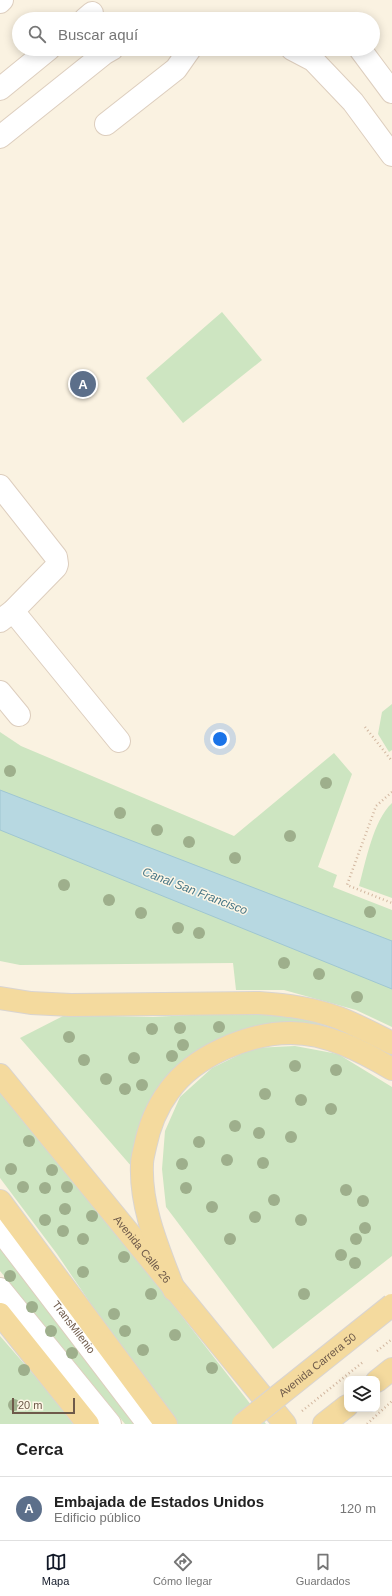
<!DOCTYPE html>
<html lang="es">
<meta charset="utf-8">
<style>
body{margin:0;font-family:Helvetica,sans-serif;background:#f2f2f2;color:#222}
.controls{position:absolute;right:12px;bottom:12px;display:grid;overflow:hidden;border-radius:8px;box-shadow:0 2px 10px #0003}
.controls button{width:36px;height:36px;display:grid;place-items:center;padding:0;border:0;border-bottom:1px solid #e0e0e0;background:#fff;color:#222;font:20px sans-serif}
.scale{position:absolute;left:12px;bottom:10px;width:63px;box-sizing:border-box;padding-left:4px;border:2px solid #6e5a4a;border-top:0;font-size:11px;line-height:14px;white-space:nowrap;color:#6e5a4a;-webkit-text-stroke:3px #fdf6e6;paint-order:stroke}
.you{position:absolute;left:220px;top:739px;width:14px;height:14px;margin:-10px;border:3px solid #fff;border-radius:50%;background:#1a73e8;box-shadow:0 0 0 6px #1a73e833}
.badge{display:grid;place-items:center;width:26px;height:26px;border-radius:50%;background:#111827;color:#fff;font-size:13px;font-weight:700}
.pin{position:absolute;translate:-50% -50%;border:2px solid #fff;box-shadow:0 1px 4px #0006}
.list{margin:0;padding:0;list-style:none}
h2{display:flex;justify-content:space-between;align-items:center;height:52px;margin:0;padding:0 16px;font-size:17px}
h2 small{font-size:13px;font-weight:400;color:#767676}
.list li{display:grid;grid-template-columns:26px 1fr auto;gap:12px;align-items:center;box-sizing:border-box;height:64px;padding:0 16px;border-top:1px solid #e0e0e0}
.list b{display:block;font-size:15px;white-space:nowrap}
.list p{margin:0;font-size:13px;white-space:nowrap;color:#767676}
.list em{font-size:13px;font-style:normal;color:#767676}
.icon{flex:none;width:22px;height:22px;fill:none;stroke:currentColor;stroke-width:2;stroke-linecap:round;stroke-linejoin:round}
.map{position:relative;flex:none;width:392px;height:1424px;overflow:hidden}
.search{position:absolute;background:#fff;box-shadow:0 2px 10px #0003;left:12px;right:12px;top:12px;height:44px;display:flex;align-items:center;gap:10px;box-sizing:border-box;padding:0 14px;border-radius:22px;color:#767676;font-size:15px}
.sheet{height:116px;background:#fff}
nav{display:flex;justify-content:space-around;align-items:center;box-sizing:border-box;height:56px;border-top:1px solid #e0e0e0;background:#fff;font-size:11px;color:#767676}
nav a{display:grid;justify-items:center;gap:2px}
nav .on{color:#111827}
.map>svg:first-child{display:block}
.green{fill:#cde5c1}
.water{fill:#b7d8e1;stroke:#9fc6d2}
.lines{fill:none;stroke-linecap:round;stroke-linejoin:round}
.minor-casing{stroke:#ddcebe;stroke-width:24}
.major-casing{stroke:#d9d4d0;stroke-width:24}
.path{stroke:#d1b69f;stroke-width:2.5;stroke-dasharray:1 3;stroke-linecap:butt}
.minor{stroke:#fff;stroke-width:22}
.major{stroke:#f4da9e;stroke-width:22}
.major-bridge-casing{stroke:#d9d4d0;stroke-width:24;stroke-linecap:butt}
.major-bridge{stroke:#f4da9e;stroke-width:22}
.tree{fill:#9eaf8c}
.labels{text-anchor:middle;stroke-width:3;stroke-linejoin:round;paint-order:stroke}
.street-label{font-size:11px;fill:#6e5a4a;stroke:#fdf6e6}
.water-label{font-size:12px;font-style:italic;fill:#4a7887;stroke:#fdf6e6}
</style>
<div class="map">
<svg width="392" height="1424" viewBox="0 0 392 1424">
<rect width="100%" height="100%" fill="#faf2e1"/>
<path class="green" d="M222 312 262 360 183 423 146 378Z
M392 704V750L389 752 378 734 382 712Z
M0 732 21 746 234 836 334 753 352 774 318 867 337 875 333 887 392 910V1027L356 1010 284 990H236L233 963 20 965 0 961Z
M392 803V898L359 886C366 861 373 821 392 803Z
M228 1013 294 1015 358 1037 392 1054V1062L297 1026 198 1053 132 1167 20 1038 65 1015 153 1017Z
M295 1046 338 1054 392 1087V1256L273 1349 166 1207 162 1169 165 1131 180 1097 212 1068 253 1048Z
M0 1089 92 1201 266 1424H176L150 1391 57 1254 0 1178Z
M0 1242 144 1424H125L0 1271Z
M0 1336 47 1390 73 1424H0Z"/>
<path class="water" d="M0 790 392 941V989L0 830Z"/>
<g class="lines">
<defs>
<g id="minor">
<path d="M0 2 2 0"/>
<path d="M85 19 92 13"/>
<path d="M292 49 313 60 353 102 392 155"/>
<path d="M360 49 392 92"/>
<path d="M0 89 49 49"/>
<path d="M106 124 176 69 190 49"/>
<path d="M0 137 105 53 112 49"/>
<path d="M0 486 56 557 57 564 56 567 13 611 0 621"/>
<path d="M13 611 119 741"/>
<path d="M0 692 19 715"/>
<path id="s1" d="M0 1230 148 1424"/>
<path d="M0 1289 110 1424"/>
</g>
<g id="major">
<path d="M0 998 31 1003 71 1005 259 1003C286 1005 313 1008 339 1018 357 1025 374 1034 392 1043"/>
<path id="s2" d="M0 1075 285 1424"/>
<path d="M0 1201 166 1424"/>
<path d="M174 1290C159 1250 140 1208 142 1164 142 1158 144 1152 145 1147 149 1127 157 1107 169 1091 194 1056 248 1033 291 1033 327 1033 362 1051 392 1069"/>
<path d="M0 1314 88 1424"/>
<path d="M377 1381 392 1369"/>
<path d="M324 1424 347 1406"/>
</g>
</defs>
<use href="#minor" class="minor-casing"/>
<use href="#major" class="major-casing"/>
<path class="path" d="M365 727 392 761
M392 792 376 806 347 885 392 903
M377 1351 392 1339
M302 1411 363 1362
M367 1424 392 1401"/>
<use href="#minor" class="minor"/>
<use href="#major" class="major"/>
<defs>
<g id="major-bridge">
<path id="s3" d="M243 1424 392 1305"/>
</g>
</defs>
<use href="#major-bridge" class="major-bridge-casing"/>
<use href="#major-bridge" class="major-bridge"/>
</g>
<g class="tree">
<circle cx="10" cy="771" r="6"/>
<circle cx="326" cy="783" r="6"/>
<circle cx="120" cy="813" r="6"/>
<circle cx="157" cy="830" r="6"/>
<circle cx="290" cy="836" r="6"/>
<circle cx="189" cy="842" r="6"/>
<circle cx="235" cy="858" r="6"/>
<circle cx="64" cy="885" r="6"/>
<circle cx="109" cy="900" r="6"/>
<circle cx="370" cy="912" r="6"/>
<circle cx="141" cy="913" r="6"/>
<circle cx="178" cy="928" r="6"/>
<circle cx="199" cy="933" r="6"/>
<circle cx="284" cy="963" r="6"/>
<circle cx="319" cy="974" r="6"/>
<circle cx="357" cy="997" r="6"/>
<circle cx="219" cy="1027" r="6"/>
<circle cx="180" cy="1028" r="6"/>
<circle cx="152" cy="1029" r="6"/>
<circle cx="69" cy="1037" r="6"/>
<circle cx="183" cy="1045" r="6"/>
<circle cx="172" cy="1056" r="6"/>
<circle cx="134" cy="1058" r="6"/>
<circle cx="84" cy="1060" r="6"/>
<circle cx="295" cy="1066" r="6"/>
<circle cx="336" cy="1070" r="6"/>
<circle cx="106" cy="1079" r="6"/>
<circle cx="142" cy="1085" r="6"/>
<circle cx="125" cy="1089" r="6"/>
<circle cx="265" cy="1094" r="6"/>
<circle cx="301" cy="1100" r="6"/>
<circle cx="331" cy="1109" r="6"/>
<circle cx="235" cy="1126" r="6"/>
<circle cx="259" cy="1133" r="6"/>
<circle cx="291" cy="1137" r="6"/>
<circle cx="29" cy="1141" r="6"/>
<circle cx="199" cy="1142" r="6"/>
<circle cx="227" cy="1160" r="6"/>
<circle cx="263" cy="1163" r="6"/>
<circle cx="182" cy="1164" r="6"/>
<circle cx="11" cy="1169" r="6"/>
<circle cx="52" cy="1170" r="6"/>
<circle cx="23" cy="1187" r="6"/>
<circle cx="67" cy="1187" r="6"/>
<circle cx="45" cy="1188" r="6"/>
<circle cx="186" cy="1188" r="6"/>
<circle cx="346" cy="1190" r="6"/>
<circle cx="274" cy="1200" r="6"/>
<circle cx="363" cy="1201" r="6"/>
<circle cx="212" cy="1207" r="6"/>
<circle cx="65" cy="1209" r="6"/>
<circle cx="92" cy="1216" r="6"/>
<circle cx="255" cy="1217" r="6"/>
<circle cx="45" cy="1220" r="6"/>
<circle cx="301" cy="1220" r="6"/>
<circle cx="365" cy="1228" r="6"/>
<circle cx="63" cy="1231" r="6"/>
<circle cx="83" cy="1239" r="6"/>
<circle cx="230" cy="1239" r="6"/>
<circle cx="356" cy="1239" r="6"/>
<circle cx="341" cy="1255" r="6"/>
<circle cx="124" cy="1257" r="6"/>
<circle cx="355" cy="1263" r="6"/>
<circle cx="83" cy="1272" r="6"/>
<circle cx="10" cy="1276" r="6"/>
<circle cx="151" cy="1294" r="6"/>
<circle cx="304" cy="1294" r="6"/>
<circle cx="32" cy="1307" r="6"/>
<circle cx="114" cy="1314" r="6"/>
<circle cx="51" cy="1331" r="6"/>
<circle cx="125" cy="1331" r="6"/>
<circle cx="175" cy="1335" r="6"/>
<circle cx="143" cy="1350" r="6"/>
<circle cx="72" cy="1353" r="6"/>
<circle cx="212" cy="1368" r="6"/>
<circle cx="24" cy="1370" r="6"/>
<circle cx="14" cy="1405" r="6"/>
</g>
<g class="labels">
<g class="street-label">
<text dy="4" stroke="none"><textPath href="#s2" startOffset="225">Avenida Calle 26</textPath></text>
<text dy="4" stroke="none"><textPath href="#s1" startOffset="122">TransMilenio</textPath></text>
<text dy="4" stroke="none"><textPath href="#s3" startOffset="95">Avenida Carrera 50</textPath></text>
</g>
<g class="water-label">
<text transform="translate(195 891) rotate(21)" y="4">Canal San Francisco</text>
</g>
</g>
</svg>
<div class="controls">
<button><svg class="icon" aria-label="layers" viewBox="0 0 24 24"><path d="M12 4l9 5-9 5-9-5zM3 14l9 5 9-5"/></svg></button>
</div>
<div class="scale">20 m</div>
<div class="you"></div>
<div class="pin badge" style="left:83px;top:384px;background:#5c6f8a">A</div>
<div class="search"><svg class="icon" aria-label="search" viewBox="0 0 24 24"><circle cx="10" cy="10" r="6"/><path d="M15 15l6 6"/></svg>Buscar aquí</div>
</div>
<section class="sheet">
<h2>Cerca<small></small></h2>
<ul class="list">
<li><span class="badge" style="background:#5c6f8a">A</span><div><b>Embajada de Estados Unidos</b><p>Edificio público</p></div><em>120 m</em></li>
</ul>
</section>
<nav>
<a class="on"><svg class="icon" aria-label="map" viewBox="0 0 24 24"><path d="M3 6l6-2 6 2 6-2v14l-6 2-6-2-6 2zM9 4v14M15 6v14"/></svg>Mapa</a>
<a><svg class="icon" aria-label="directions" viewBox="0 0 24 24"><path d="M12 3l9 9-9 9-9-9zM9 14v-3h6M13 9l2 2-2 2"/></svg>Cómo llegar</a>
<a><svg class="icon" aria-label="saved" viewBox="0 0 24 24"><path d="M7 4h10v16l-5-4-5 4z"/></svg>Guardados</a>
</nav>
